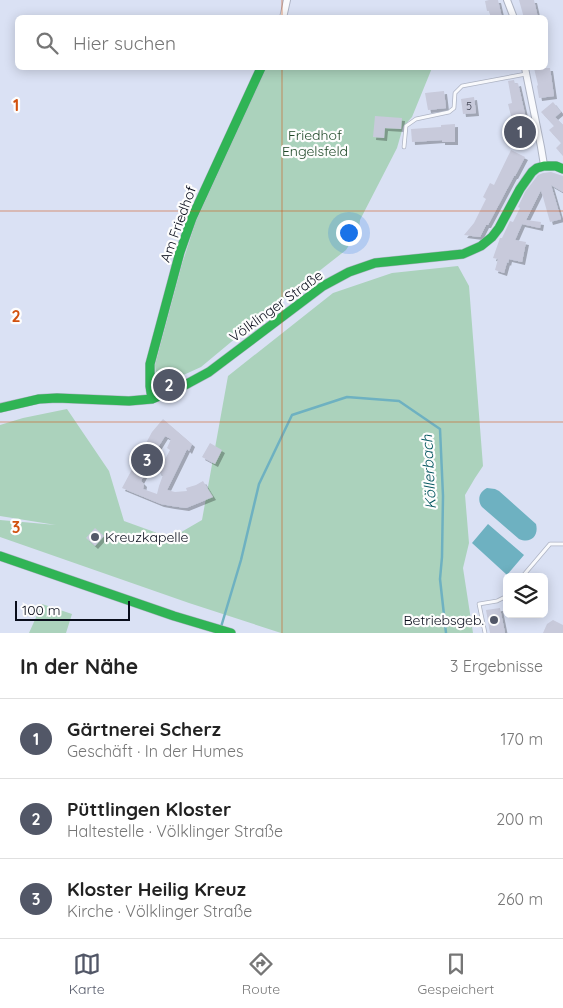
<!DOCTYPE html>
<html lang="de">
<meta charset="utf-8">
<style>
body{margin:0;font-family:Quicksand,sans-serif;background:#f2f2f2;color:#222}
.controls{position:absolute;right:15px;bottom:15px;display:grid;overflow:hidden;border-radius:8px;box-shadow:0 2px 12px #0003}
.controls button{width:45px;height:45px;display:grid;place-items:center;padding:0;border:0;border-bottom:1px solid #e0e0e0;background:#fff;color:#222;font:25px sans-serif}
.scale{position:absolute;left:15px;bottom:12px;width:115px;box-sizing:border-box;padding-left:5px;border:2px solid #090d1b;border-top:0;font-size:14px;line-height:18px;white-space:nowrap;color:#090d1b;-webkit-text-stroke:4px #fdfdfd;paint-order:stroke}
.you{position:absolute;left:348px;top:232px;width:18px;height:18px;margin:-12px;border:4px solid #fff;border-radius:50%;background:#1a73e8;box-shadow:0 0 0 8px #1a73e833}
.badge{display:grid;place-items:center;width:32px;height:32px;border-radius:50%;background:#525767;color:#fff;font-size:16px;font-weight:700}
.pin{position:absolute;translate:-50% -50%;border:2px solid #fff;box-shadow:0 1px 5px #0006}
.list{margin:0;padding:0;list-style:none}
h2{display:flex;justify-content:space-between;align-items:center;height:65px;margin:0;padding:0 20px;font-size:21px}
h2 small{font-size:16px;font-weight:400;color:#767676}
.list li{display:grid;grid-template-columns:32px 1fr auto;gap:15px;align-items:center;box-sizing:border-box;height:80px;padding:0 20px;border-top:1px solid #e0e0e0}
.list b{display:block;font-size:19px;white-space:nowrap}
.list p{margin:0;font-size:16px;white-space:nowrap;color:#767676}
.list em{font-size:16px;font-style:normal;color:#767676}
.icon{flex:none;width:28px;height:28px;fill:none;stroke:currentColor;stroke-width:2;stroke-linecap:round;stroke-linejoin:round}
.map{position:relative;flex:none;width:563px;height:633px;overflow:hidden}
.search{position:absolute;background:#fff;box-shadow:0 2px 12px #0003;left:15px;right:15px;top:15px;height:55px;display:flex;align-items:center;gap:12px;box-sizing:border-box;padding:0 18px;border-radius:8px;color:#767676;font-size:19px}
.sheet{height:305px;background:#fff}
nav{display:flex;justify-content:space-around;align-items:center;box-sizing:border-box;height:70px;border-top:1px solid #e0e0e0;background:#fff;font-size:14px;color:#767676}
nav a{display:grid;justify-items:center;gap:2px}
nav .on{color:#525767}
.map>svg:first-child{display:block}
.green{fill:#abd2bc}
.water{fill:#6eb1c1}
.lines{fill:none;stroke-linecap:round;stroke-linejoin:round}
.stream{stroke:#6eb1c1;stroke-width:2.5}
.building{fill:#c8cadb;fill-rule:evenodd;filter:url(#shadow)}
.lane-casing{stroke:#aeb4c4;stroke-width:4.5}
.street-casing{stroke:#aeb4c4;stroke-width:8}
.fast-casing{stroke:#aeb4c4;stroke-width:10}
.lane{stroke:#f9fafd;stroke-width:3}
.street{stroke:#f9fafd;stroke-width:6}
.fast{stroke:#30b455;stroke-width:9}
.grid{fill:none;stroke:#d2510e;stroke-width:1;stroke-opacity:0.55}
.poi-dot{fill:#525767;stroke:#fdfdfd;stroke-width:2}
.labels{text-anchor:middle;stroke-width:4.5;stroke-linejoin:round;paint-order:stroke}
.number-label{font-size:11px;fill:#3a3d4c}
.park-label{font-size:14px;fill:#1f4828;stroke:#fdfdfd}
.street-label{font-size:14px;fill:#090d1b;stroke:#fdfdfd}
.poi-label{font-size:14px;fill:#090d1b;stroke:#fdfdfd;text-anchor:start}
.water-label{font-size:15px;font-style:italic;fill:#00545e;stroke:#fdfdfd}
.grid-label{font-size:16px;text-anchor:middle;font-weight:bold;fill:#d2510e;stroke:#fdfdfd;stroke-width:4.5;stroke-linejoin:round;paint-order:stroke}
</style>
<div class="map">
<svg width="563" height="633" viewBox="0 0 563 633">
<defs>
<filter id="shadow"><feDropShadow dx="3" dy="3" stdDeviation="0" flood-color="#0004"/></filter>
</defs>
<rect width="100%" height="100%" fill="#dae1f4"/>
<path class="green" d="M266 68H432L412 117 403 127 397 148 360 220 359 229 346 250 272 308 201 367 157 387 155 365 182 264 196 221Z
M458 266 469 286 483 466 475 478 465 495 469 543 463 568 473 633H281L189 603 0 537V520L56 525 0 516V425L23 418 67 409 109 471 124 521 171 538 202 520 228 376 333 293 392 273Z
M42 604 72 614 66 633H29Z"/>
<path class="water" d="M487 488 495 489 499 491 536 524C539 536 531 544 519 539L482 507C477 500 479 492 487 488Z
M488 524 524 555 507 575 472 543Z"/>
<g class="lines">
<path class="stream" d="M221 627 241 560 259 484 292 415 347 397 399 401 440 429 443 496 442 557 440 579 446 633"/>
</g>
<path class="building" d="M489 0H498L502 18H491L489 11H487L485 1Z
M519 0H534L538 18H524Z
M534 68H550L554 96 539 98 537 86 538 85Z
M514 80 515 84 518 83 527 123 528 137 518 138V141L510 142 509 133 515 132 514 116H511L508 104 512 103 508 81Z
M444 91 446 108 428 110 425 93Z
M474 97 476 113 463 114 461 99Z
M553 102 561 112 555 117 563 125V156L556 148 561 143 549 130 554 126 541 112Z
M375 116 402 118 401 129 385 128 384 138 373 137Z
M455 124V142H442V140L412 142 411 129 441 127V125Z
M511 150 525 157 515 176H514L488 225H486L480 237 464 235 474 223 486 199 483 197 490 183 494 185Z
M551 172 563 176V192L551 185 561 219 550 222 541 190 526 220 541 222 540 228 522 224 515 240 526 242 522 262 509 259 508 263 507 262 504 273 495 270 498 259 493 258 500 238H502L510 221 513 222 520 208 518 207 525 192 538 175 543 173Z
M163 419 192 444 189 451 187 449 167 490 175 492 187 491 186 488 196 485 203 481 213 497 186 508 172 506 161 504 122 488 152 432ZM165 436 171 439 167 448 170 450 163 463 162 462 158 472 163 475 159 486 157 494 143 489 144 484 141 481 153 458 152 457Z
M210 443 222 450 215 464 202 457Z
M95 528 104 536 95 546 86 538Z
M500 608 505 633H490L486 610Z
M553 620 563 625V633H543L547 624Z"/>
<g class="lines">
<defs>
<path id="lane" d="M404 147 406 126 416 119 449 112 454 108 455 93 462 86 526 74
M522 577 550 544H563
M485 633 479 604 497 601 507 596"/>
<path id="street" d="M507 0 514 18
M283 18 287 0
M525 68 541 147 544 165"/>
<path id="fast" d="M152 399 150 386V364L180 252 192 218 261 68
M0 408 39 399 57 398 129 401 152 399 185 385 209 372 323 286 349 272 375 263 463 254 481 246 492 237 499 228 520 189 532 172 537 168 544 166H556L563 169
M0 556 174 616 231 633"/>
</defs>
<use href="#lane" class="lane-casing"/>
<use href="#street" class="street-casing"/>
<use href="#fast" class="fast-casing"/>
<use href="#lane" class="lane"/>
<use href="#street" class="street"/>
<use href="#fast" class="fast"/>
</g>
<path class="grid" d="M282 0V18M282 68V633M0 211H563M0 422H563"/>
<g class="poi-dot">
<circle cx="95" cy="537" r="5"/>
<circle cx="494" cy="620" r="5"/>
</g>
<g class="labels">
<g class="number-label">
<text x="469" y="110">5</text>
</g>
<g class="park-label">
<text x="315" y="140">Friedhof<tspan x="315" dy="16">Engelsfeld</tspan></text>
</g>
<g class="street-label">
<text transform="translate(178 224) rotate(-70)" y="5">Am Friedhof</text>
<text transform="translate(276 306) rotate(-36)" y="5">Völklinger Straße</text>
</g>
<g class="poi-label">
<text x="105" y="542">Kreuzkapelle</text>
<text x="484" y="625" text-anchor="end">Betriebsgeb.</text>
</g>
<g class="water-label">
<text transform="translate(429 472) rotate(-93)" y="5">Köllerbach</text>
</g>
</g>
<g class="grid-label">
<text x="16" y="111">1</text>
<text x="16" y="322">2</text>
<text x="16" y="533">3</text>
</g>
</svg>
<div class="controls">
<button><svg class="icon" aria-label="layers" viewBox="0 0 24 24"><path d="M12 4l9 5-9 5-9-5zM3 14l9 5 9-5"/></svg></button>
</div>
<div class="scale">100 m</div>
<div class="you"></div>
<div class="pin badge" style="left:520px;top:132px">1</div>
<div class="pin badge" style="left:169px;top:385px">2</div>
<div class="pin badge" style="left:147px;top:460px">3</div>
<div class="search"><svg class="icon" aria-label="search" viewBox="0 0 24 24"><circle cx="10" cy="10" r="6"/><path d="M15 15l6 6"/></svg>Hier suchen</div>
</div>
<section class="sheet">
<h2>In der Nähe<small>3 Ergebnisse</small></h2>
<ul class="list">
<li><span class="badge">1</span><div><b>Gärtnerei Scherz</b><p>Geschäft · In der Humes</p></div><em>170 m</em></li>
<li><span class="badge">2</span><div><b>Püttlingen Kloster</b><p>Haltestelle · Völklinger Straße</p></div><em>200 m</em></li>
<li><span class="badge">3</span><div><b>Kloster Heilig Kreuz</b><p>Kirche · Völklinger Straße</p></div><em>260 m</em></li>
</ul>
</section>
<nav>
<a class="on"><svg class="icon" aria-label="map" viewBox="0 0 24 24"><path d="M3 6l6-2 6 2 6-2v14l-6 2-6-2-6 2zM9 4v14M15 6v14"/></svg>Karte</a>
<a><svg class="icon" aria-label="directions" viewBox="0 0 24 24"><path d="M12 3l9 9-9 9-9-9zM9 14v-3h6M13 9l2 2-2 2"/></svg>Route</a>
<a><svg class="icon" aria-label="saved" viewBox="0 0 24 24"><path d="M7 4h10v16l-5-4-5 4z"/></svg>Gespeichert</a>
</nav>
